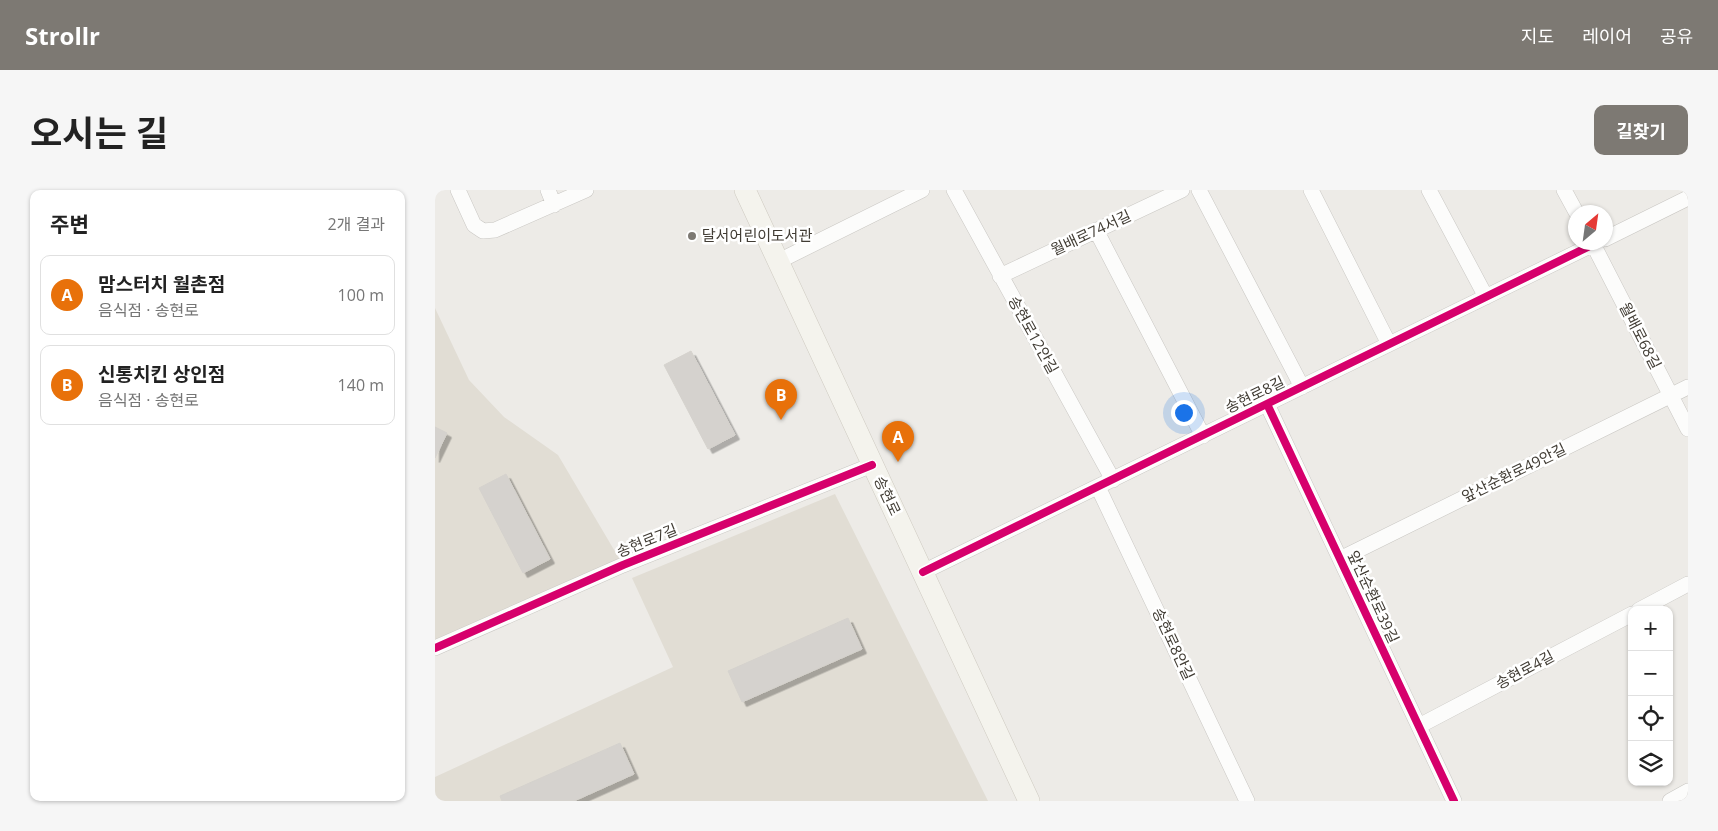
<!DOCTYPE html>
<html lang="ko">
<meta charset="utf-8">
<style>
body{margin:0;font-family:"Open Sans","Noto Sans KR",sans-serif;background:#f6f6f6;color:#222}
.controls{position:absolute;right:15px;bottom:15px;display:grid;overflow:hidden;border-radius:10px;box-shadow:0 1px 4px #0004}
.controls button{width:45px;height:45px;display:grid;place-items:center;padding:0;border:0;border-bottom:1px solid #e0e0e0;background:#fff;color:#222;font:25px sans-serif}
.compass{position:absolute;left:1133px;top:15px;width:45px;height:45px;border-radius:50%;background:#fff;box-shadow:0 1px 4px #0004;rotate:29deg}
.you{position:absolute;left:748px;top:222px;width:18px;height:18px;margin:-12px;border:4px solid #fff;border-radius:50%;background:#1a73e8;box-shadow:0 0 0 8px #1a73e833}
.badge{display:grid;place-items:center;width:32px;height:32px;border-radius:50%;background:#7d7973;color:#fff;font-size:16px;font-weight:700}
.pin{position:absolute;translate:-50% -41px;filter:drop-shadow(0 1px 2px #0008)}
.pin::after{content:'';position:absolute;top:26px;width:18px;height:15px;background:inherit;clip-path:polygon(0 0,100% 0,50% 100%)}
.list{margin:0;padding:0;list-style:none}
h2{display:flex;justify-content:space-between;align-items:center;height:65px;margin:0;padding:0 20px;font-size:21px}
h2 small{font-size:16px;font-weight:400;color:#767676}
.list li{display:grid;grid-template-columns:32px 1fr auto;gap:15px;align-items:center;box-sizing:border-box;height:80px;margin:0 10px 10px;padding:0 10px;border:1px solid #e0e0e0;border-radius:10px}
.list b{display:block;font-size:19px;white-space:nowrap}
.list p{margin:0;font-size:16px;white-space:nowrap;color:#767676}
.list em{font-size:16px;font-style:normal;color:#767676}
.icon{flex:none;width:28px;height:28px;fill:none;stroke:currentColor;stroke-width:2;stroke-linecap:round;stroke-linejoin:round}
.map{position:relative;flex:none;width:1253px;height:611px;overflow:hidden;border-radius:10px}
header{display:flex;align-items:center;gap:30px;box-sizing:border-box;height:70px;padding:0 25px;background:#7d7973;color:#fff}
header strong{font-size:24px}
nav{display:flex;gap:28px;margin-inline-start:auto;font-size:18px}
.intro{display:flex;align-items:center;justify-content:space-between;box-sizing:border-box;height:120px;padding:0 30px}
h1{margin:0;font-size:35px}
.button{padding:12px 22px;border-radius:10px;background:#7d7973;color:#fff;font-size:18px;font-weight:700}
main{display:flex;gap:30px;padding:0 30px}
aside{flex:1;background:#fff;border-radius:10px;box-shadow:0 1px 4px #0004}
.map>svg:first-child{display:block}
.residential{fill:#e1ddd4}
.building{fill:#d5d2ce;stroke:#d5d2cd;filter:url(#shadow)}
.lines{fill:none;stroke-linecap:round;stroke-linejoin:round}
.street-casing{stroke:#c9c7c3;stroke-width:16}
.secondary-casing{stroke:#cecac1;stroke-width:22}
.street{stroke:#fcfcfb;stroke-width:15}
.secondary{stroke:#f4f3ed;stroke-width:21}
.cycleway-casing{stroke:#fff;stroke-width:11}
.cycleway{stroke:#d6006c;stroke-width:8}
.poi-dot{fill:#7d7973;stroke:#fff;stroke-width:2}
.labels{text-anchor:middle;stroke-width:5;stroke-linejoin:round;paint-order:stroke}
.street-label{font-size:15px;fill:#413c34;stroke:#fff}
.poi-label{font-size:15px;fill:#413c34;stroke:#fff;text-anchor:start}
</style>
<header>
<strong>Strollr</strong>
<nav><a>지도</a><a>레이어</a><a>공유</a></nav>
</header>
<div class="intro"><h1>오시는 길</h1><a class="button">길찾기</a></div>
<main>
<aside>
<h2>주변<small>2개 결과</small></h2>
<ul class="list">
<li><span class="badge" style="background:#e8710a">A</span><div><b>맘스터치 월촌점</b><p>음식점 · 송현로</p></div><em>100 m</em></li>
<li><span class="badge" style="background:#e8710a">B</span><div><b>신통치킨 상인점</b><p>음식점 · 송현로</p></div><em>140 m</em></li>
</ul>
</aside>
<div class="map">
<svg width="1253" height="611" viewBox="0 0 1253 611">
<defs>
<filter id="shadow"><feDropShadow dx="4.5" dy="4.5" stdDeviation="0" flood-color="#0004"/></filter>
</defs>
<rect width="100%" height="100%" fill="#edebe7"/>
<path class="residential" d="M0 118 34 190 69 227 123 265 188 375 0 458Z
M400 304 553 611H0V587L238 477 197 388Z"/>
<path class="building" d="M256 161 300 245 273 259 229 175Z
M0 237 12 243 0 268Z
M71 284 115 369 88 383 44 298Z
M413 428 427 459 307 512 293 481Z
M185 553 199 584 139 611H67L65 606Z"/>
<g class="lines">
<defs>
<path id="street" d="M23 0 39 35 48 41 60 40 151 0
M113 0 119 15
M519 0 678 290
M764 0 867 197
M876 0 954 154
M994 0 1051 107
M1129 0 1141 22
M661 40 768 246
M1170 49 1253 8
M1157 52 1253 239
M344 71 487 0
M565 86 747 0
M832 214 1019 611
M663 297 812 611
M905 369 1253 197
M488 382 1163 52
M1204 420 1253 394
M0 458 188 375 437 275
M984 536 1197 424
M1235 611 1253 601"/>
<path id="secondary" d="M310 0 594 611"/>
</defs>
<use href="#street" class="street-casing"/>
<use href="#secondary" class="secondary-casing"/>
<use href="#street" class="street"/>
<use href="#secondary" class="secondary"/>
<defs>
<path id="cycleway" d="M832 214 1019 611
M488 382 1163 52
M0 458 188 375 437 275"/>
</defs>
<use href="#cycleway" class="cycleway-casing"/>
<use href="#cycleway" class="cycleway"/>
</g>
<circle class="poi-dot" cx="257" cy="46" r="5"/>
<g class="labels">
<g class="street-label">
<text transform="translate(656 43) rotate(-25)" y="5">월배로74서길</text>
<text transform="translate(598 145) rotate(61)" y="5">송현로12안길</text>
<text transform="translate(1205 146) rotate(63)" y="5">월배로68길</text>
<text transform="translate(820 205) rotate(-26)" y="5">송현로8길</text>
<text transform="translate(1079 283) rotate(-26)" y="5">앞산순환로49안길</text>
<text transform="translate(452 306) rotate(65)" y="5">송현로</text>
<text transform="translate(212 351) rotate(-22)" y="5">송현로7길</text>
<text transform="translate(938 407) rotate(65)" y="5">앞산순환로39길</text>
<text transform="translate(738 454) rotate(65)" y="5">송현로8안길</text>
<text transform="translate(1090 480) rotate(-28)" y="5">송현로4길</text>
</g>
<g class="poi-label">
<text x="267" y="51">달서어린이도서관</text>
</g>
</g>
</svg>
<div class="controls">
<button>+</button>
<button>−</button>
<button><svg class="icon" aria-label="locate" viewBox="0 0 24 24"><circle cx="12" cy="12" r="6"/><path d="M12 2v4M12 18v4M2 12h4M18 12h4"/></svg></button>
<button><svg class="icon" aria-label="layers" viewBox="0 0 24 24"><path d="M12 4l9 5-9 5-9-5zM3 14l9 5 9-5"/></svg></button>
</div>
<svg class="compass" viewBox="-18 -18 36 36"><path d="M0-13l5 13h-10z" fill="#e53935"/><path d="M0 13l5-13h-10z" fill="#767676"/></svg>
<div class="you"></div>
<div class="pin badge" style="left:463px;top:272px;background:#e8710a">A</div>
<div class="pin badge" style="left:346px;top:230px;background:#e8710a">B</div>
</div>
</main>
